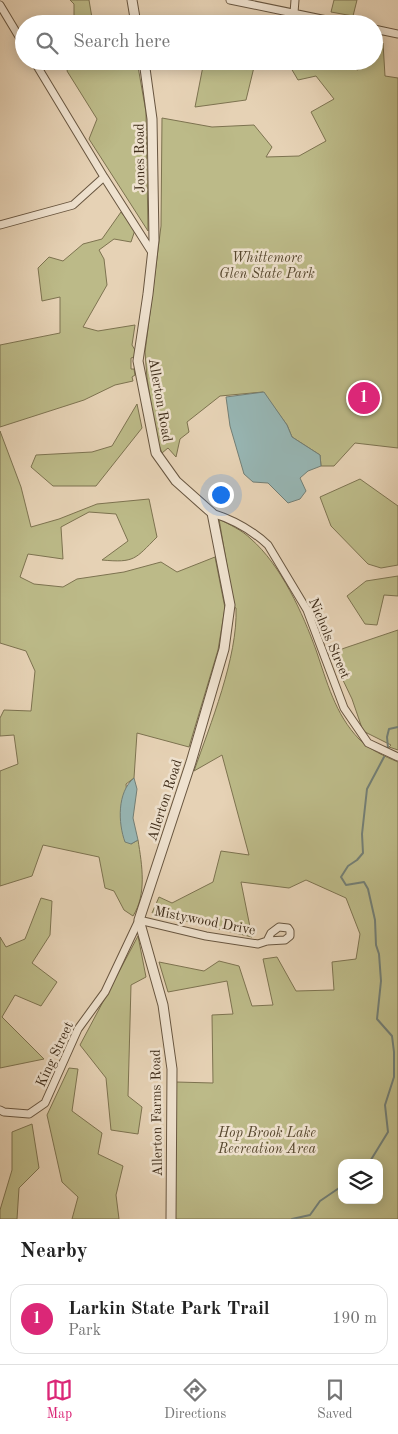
<!DOCTYPE html>
<style>
body{margin:0;font-family:"Old Standard TT",serif;background:#f6f6f6;color:#222}
.controls{position:absolute;right:15px;bottom:15px;display:grid;overflow:hidden;border-radius:10px;box-shadow:0 2px 12px #0003}
.controls button{width:45px;height:45px;display:grid;place-items:center;padding:0;border:0;border-bottom:1px solid #e0e0e0;background:#fff;color:#222;font:25px sans-serif}
.you{position:absolute;left:220px;top:494px;width:18px;height:18px;margin:-12px;border:4px solid #fff;border-radius:50%;background:#1a73e8;box-shadow:0 0 0 8px #1a73e833}
.badge{display:grid;place-items:center;width:32px;height:32px;border-radius:50%;background:#db2777;color:#fff;font-size:16px;font-weight:700}
.pin{position:absolute;translate:-50% -50%;border:2px solid #fff;box-shadow:0 1px 5px #0006}
.list{margin:0;padding:0;list-style:none}
h2{display:flex;justify-content:space-between;align-items:center;height:65px;margin:0;padding:0 20px;font-size:21px}
h2 small{font-size:16px;font-weight:400;color:#767676}
.list li{display:grid;grid-template-columns:32px 1fr auto;gap:15px;align-items:center;box-sizing:border-box;height:70px;margin:0 10px 10px;padding:0 10px;border:1px solid #e0e0e0;border-radius:15px}
.list b{display:block;font-size:19px;white-space:nowrap}
.list p{margin:0;font-size:16px;white-space:nowrap;color:#767676}
.list em{font-size:16px;font-style:normal;color:#767676}
.icon{flex:none;width:28px;height:28px;fill:none;stroke:currentColor;stroke-width:2;stroke-linecap:round;stroke-linejoin:round}
.map{position:relative;flex:none;width:398px;height:1219px;overflow:hidden}
.search{position:absolute;background:#fff;box-shadow:0 2px 12px #0003;left:15px;right:15px;top:15px;height:55px;display:flex;align-items:center;gap:12px;box-sizing:border-box;padding:0 18px;border-radius:28px;color:#767676;font-size:19px}
.sheet{height:145px;background:#fff}
nav{display:flex;justify-content:space-around;align-items:center;box-sizing:border-box;height:70px;border-top:1px solid #e0e0e0;background:#fff;font-size:14px;color:#767676}
nav a{display:grid;justify-items:center;gap:2px}
nav .on{color:#db2777}
.map>svg:first-child{display:block}
.green{fill:#bcba88;stroke:#7d7350;fill-rule:evenodd}
.water{fill:#97b6b4;stroke:#737f76}
.lines{fill:none;stroke-linecap:round;stroke-linejoin:round}
.stream{stroke:#737f76;stroke-width:2}
.minor-casing{stroke:#685640;stroke-width:9}
.tertiary-casing{stroke:#685640;stroke-width:11}
.minor{stroke:#efe2cf;stroke-width:7}
.tertiary{stroke:#efe2cf;stroke-width:9}
.labels{text-anchor:middle;stroke-width:5;stroke-linejoin:round;paint-order:stroke}
.street-label{font-size:14px;fill:#3e2c19;stroke:#efe2cf}
.park-label{font-size:14px;font-style:italic;fill:#57482f;stroke:#efe2cf}
</style>
<div class="map">
<svg width="398" height="1219" viewBox="0 0 398 1219">
<rect width="100%" height="100%" fill="#e6d2b5"/>
<filter id="stains"><feTurbulence type="fractalNoise" baseFrequency=".004" numOctaves="4"/><feColorMatrix values="0 0 0 0 .2 0 0 0 0 .09 0 0 0 0 .02 0 0 0 .5 -.17"/></filter>
<radialGradient id="worn" r=".72"><stop offset=".6" stop-color="#630" stop-opacity="0"/><stop offset="1" stop-color="#630" stop-opacity=".3"/></radialGradient>
<path class="green" d="M70 0H89L93 24H74V4Z
M334 0H357L353 16 331 12Z
M374 41 383 43 385 76 398 78V448L355 443 334 466H321L320 455 292 437 287 425 263 392 220 396 187 422 189 432 180 439 176 457 168 448 162 453 156 437 147 378 145 352 161 226 162 118 212 127 254 125 272 147 266 157 299 156 326 141 311 112 334 99 316 76 298 80 288 63H255L246 100 195 107 204 61H327L358 70 360 61H374Z
M70 61H137L146 112 148 231 89 139 97 119 67 71Z
M121 212 135 230 131 242 114 239 99 250 104 259 107 285 83 327 98 331 135 325 132 345 135 350V357L131 358V369H134L135 375 132 377 133 381 115 385 84 400 0 427V345L60 333V297L42 301 38 268 49 257 63 261 83 244 102 239Z
M137 404 142 428 96 486H53L31 467 36 455 92 452 112 446Z
M0 431 21 487 31 527 59 519 97 504 149 499 157 537C135 559 135 563 102 560L128 541 116 514 89 512 61 527 63 559 28 554 20 577 34 584 63 587 77 579 124 572 161 562 177 572 215 557 225 608 218 650 189 747 137 733 134 778 126 784 131 844 138 840C142 865 147 894 133 916L124 910 114 891 105 888 99 857 43 845 32 876 0 886V771L18 764 14 735 0 736V718L4 710 31 711 35 671 26 651 0 643Z
M360 479 398 506V565L381 568 368 564 331 526 320 497Z
M219 519C230 525 242 530 251 539 281 565 303 614 316 650 327 682 335 714 359 739 370 750 384 756 398 762V1219H175L176 1082 213 1083 212 1015 233 1014 227 981 168 992 159 962 204 971 219 961 239 966 252 1006 273 1005 263 959 277 957 296 991 334 990 332 962 356 959 360 934 346 898 306 880 289 888 241 882 252 937 152 913 159 897 172 903 213 882 221 851 249 855 222 755 194 771C210 725 238 657 236 608L234 607ZM342 1163H379V1200H342Z
M398 576V596L384 595 377 625 365 624 347 596 366 581Z
M398 630V750L389 747 391 745 363 731 352 699 330 653Z
M41 898 52 901 50 935 32 963 57 982 41 1006 15 995 2 1017 44 1059 0 1068V937L6 947 25 939Z
M138 936 146 977 131 985 128 1096 142 1107 138 1134 111 1130 106 1078 80 1045Z
M69 1068 78 1069 72 1111 102 1133 98 1154 123 1166 116 1195 119 1219H72L78 1197 62 1182 47 1115Z
M32 1124 39 1168 19 1188 17 1219H0V1210L12 1170V1132Z"/>
<path class="water" d="M264 392 287 425 292 437 320 455 321 466 308 471 300 478 306 491 300 499 288 503 268 483 253 482 244 474 230 426 226 397Z
M134 778 137 789 133 818 138 840 131 844 125 842C118 823 117 792 134 778Z"/>
<g class="lines">
<path class="stream" d="M388 748 387 737 389 729 398 727
M369 1163 388 1132 385 1105 394 1077V1052L392 1036 377 1019 381 981 379 954 376 945 375 920 368 889 364 882 346 885 341 877 348 866 357 860 363 853 362 834 367 789 384 757
M292 1219 310 1215 320 1201 342 1186"/>
<defs>
<path id="minor" d="M230 0 346 24
M0 5 24 45
M294 13 295 0
M374 29 398 34
M34 61 104 177 153 254
M0 225 73 205 104 177
M212 513C234 520 251 529 268 545L307 610 344 708 368 743 398 757
M0 1110 4 1112 29 1114 45 1103 78 1029 105 992 139 920 206 936 258 944 267 941 285 940 290 936V931L288 928 279 927 271 933 267 941"/>
<path id="tertiary" d="M132 0 136 24
M144 61 152 119 154 240 148 294 138 361 156 453 176 481 212 513 230 605 224 649 191 762 139 920 163 1005 172 1069 171 1219"/>
</defs>
<use href="#minor" class="minor-casing"/>
<use href="#tertiary" class="tertiary-casing"/>
<use href="#minor" class="minor"/>
<use href="#tertiary" class="tertiary"/>
</g>
<g class="labels">
<g class="street-label">
<text transform="translate(139 158) rotate(-91)" y="5">Jones Road</text>
<text transform="translate(161 400) rotate(80)" y="5">Allerton Road</text>
<text transform="translate(330 638) rotate(67)" y="5">Nichols Street</text>
<text transform="translate(164 800) rotate(-72)" y="5">Allerton Road</text>
<text transform="translate(205 920) rotate(11)" y="5">Mistywood Drive</text>
<text transform="translate(54 1054) rotate(-65)" y="5">King Street</text>
<text transform="translate(156 1113) rotate(-91)" y="5">Allerton Farms Road</text>
</g>
<g class="park-label">
<text x="267" y="262">Whittemore<tspan x="267" dy="16">Glen State Park</tspan></text>
<text x="267" y="1137">Hop Brook Lake<tspan x="267" dy="16">Recreation Area</tspan></text>
</g>
</g>
<rect width="100%" height="100%" filter="url(#stains)"/>
<rect width="100%" height="100%" fill="url(#worn)"/>
</svg>
<div class="controls">
<button><svg class="icon" aria-label="layers" viewBox="0 0 24 24"><path d="M12 4l9 5-9 5-9-5zM3 14l9 5 9-5"/></svg></button>
</div>
<div class="you"></div>
<div class="pin badge" style="left:364px;top:398px">1</div>
<div class="search"><svg class="icon" aria-label="search" viewBox="0 0 24 24"><circle cx="10" cy="10" r="6"/><path d="M15 15l6 6"/></svg>Search here</div>
</div>
<section class="sheet">
<h2>Nearby<small></small></h2>
<ul class="list">
<li><span class="badge">1</span><div><b>Larkin State Park Trail</b><p>Park</p></div><em>190 m</em></li>
</ul>
</section>
<nav>
<a class="on"><svg class="icon" aria-label="map" viewBox="0 0 24 24"><path d="M3 6l6-2 6 2 6-2v14l-6 2-6-2-6 2zM9 4v14M15 6v14"/></svg>Map</a>
<a><svg class="icon" aria-label="directions" viewBox="0 0 24 24"><path d="M12 3l9 9-9 9-9-9zM9 14v-3h6M13 9l2 2-2 2"/></svg>Directions</a>
<a><svg class="icon" aria-label="saved" viewBox="0 0 24 24"><path d="M7 4h10v16l-5-4-5 4z"/></svg>Saved</a>
</nav>
